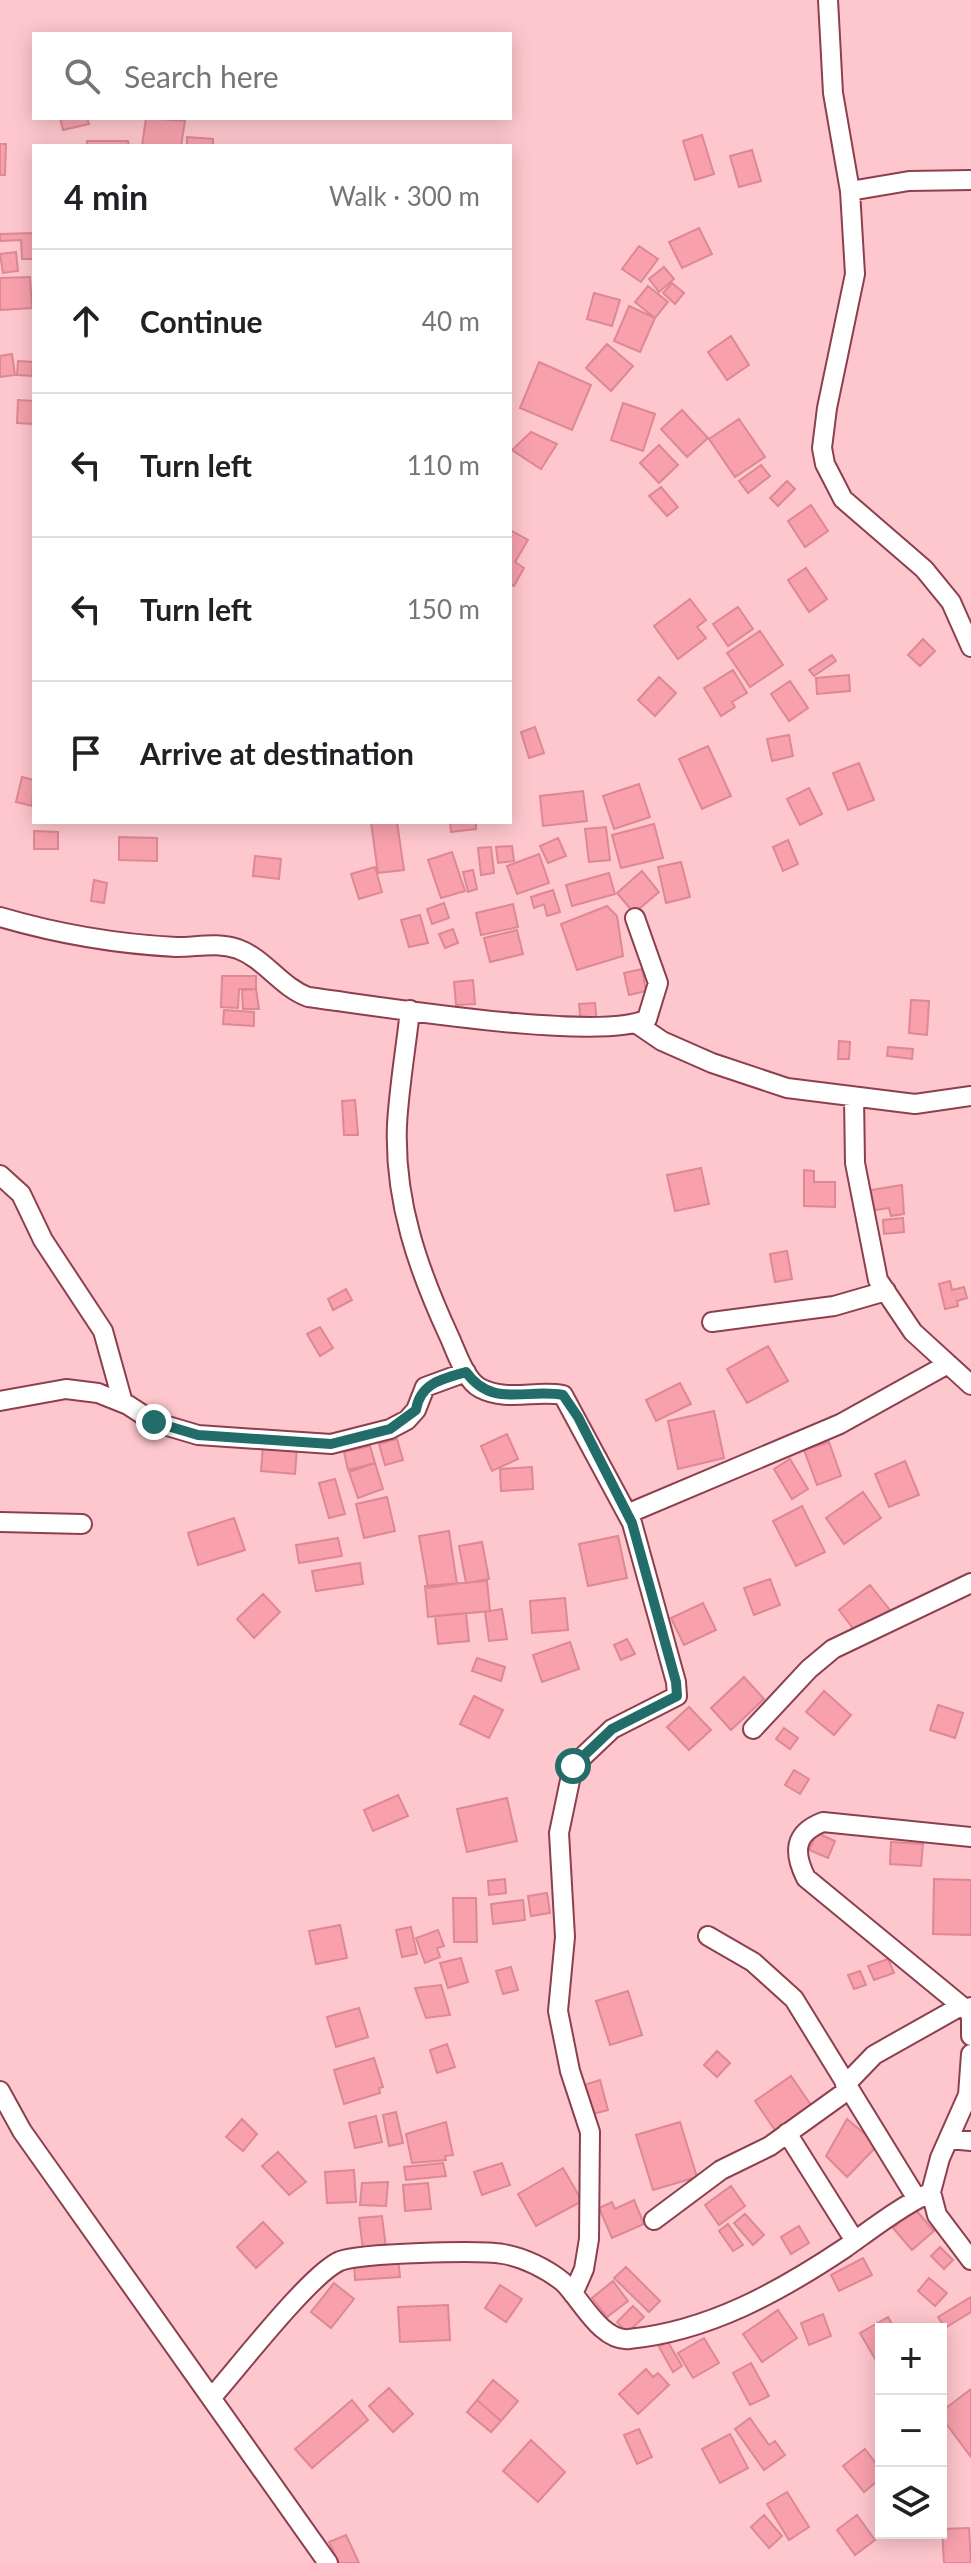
<!DOCTYPE html>
<meta charset="utf-8">
<style>
body{margin:0;font-family:Lato,sans-serif;background:#f6f6f6;color:#202124}
.controls{position:absolute;right:24px;bottom:24px;display:grid;overflow:hidden;border-radius:0px;box-shadow:0 4px 20px #0003}
.controls button{width:72px;height:72px;display:grid;place-items:center;padding:0;border:0;border-bottom:2px solid #e0e0e0;background:#fff;color:#202124;font:40px sans-serif}
.stop{position:absolute;width:24px;height:24px;margin:-18px;border:6px solid #226d6a;border-radius:50%;background:#fff}
.stop.end{background:#226d6a;border-color:#fff;box-shadow:0 2px 8px #0008}
.list{margin:0;padding:0;list-style:none}
h2{display:flex;justify-content:space-between;align-items:center;height:104px;margin:0;padding:0 32px;font-size:34px}
h2 small{font-size:26px;font-weight:400;color:#757577}
.list li{display:grid;grid-template-columns:52px 1fr auto;gap:24px;align-items:center;box-sizing:border-box;height:144px;padding:0 32px;border-top:2px solid #e0e0e0}
.list b{display:block;font-size:30px;white-space:nowrap}
.list em{font-size:26px;font-style:normal;color:#757577}
.icon{flex:none;width:44px;height:44px;fill:none;stroke:currentColor;stroke-width:2;stroke-linecap:round;stroke-linejoin:round}
.map{position:relative;flex:none;width:971px;height:2563px;overflow:hidden}
.search{position:absolute;background:#fff;box-shadow:0 4px 20px #0003;left:32px;top:32px;width:480px;height:88px;display:flex;align-items:center;gap:20px;box-sizing:border-box;padding:0 28px;border-radius:0px;color:#757577;font-size:30px}
.panel{position:absolute;background:#fff;box-shadow:0 4px 20px #0003;left:32px;top:144px;width:480px;height:680px;border-radius:0px}
.map>svg:first-child{display:block}
.building{fill:#f8a1ad;stroke:#dd8894;stroke-width:2}
.lines{fill:none;stroke-linecap:round;stroke-linejoin:round}
.minor-casing{stroke:#8c404d;stroke-width:22}
.minor{stroke:#fff;stroke-width:18}
.route{stroke:#226d6a;stroke-width:10}
</style>
<div class="map">
<svg width="971" height="2563" viewBox="0 0 971 2563">
<rect width="100%" height="100%" fill="#fec7cd"/>
<path class="building" d="M60 118H87L89 124 63 130Z
M146 118 185 121 181 146H142Z
M702 135 714 174 695 180 683 141Z
M187 137 213 139V146H187Z
M87 141H128L129 146H87Z
M0 144H6L5 175H0Z
M752 150 761 181 739 187 730 156Z
M699 228 712 254 682 268 669 242Z
M34 233V259H22L21 240 0 241V234Z
M639 246 658 259 641 282 622 269Z
M16 252 18 271 3 273 0 254Z
M664 267 674 279 659 292 649 279Z
M30 277 32 308 0 310V278Z
M672 283 684 293 675 304 663 293Z
M648 286 668 302 655 318 635 302Z
M594 293 620 300 612 326 587 319Z
M629 306 655 318 640 352 614 341Z
M731 336 749 365 727 380 708 352Z
M607 344 633 366 611 391 586 368Z
M12 354 15 375 0 377V356Z
M18 361 33 362 32 376 17 375Z
M539 362 591 385 572 430 520 408Z
M18 400 34 401 33 424 17 423Z
M623 403 655 414 643 451 611 440Z
M682 410 708 438 687 457 661 429Z
M739 419 765 457 735 477 709 439Z
M531 432 557 444 541 469 512 450Z
M659 445 678 465 659 483 640 463Z
M761 465 770 476 748 493 739 481Z
M787 481 795 489 778 506 770 498Z
M661 487 678 507 667 516 649 496Z
M811 505 828 531 805 547 788 521Z
M510 530 528 540 515 562 524 568 514 586 510 584Z
M806 568 827 599 809 612 788 580Z
M690 599 706 620 697 627 706 638 678 659 654 626Z
M738 607 753 629 728 646 713 624Z
M760 631 783 665 750 687 727 653Z
M923 639 935 651 920 666 908 655Z
M832 655 836 661 814 676 809 670Z
M733 670 747 693 732 702 735 707 721 716 704 688Z
M849 675 850 691 817 694 816 678Z
M659 677 676 693 655 716 638 700Z
M790 681 808 708 789 721 771 694Z
M535 727 544 753 529 758 521 732Z
M789 735 793 756 772 761 767 739Z
M708 746 731 796 702 809 679 759Z
M859 763 874 800 848 810 833 773Z
M22 777 34 780 32 806 16 802Z
M639 784 650 817 614 829 603 796Z
M809 788 822 814 800 825 787 799Z
M583 791 587 821 543 826 540 796Z
M371 822H397L404 870 378 873Z
M450 822H476V829L451 832Z
M654 824 663 858 621 868 612 835Z
M606 827 610 860 589 862 585 829Z
M34 831 58 832V849H34Z
M119 837 157 838V861L119 860Z
M558 838 566 856 548 863 540 846Z
M788 840 798 864 783 871 773 847Z
M512 846 514 861 498 863 496 847Z
M491 847 494 873 481 875 478 848Z
M452 852 465 891 441 898 428 860Z
M539 854 549 883 517 894 507 866Z
M255 856 281 859 279 879 253 876Z
M681 862 690 897 666 903 658 867Z
M375 867 382 892 359 899 351 874Z
M473 870 477 889 468 892 463 872Z
M642 871 659 892 634 913 617 893Z
M609 873 615 894 572 906 566 885Z
M94 880 107 883 104 903 91 901Z
M553 890 560 912 547 916 544 904 534 908 531 897Z
M444 903 449 918 432 924 427 909Z
M513 904 518 927 481 935 476 913Z
M607 906 617 916 623 956 577 970 561 924Z
M420 915 428 943 409 947 401 920Z
M453 929 458 943 445 948 439 934Z
M517 930 523 954 490 962 484 938Z
M642 969 646 991 629 995 624 973Z
M222 976H256V989H239L238 1008 221 1007Z
M473 980 475 1004 456 1005 454 982Z
M256 989 259 1009H243L242 990Z
M911 1000 929 1001 927 1035 909 1033Z
M595 1003 597 1023 581 1024 579 1004Z
M224 1010 254 1012V1026L223 1024Z
M839 1041 850 1042 849 1059H838Z
M888 1047 913 1049 912 1059 887 1056Z
M355 1100 358 1135H344L342 1101Z
M701 1168 709 1204 675 1211 667 1175Z
M804 1170 814 1171V1182H835V1207L804 1206Z
M902 1185 904 1214 891 1216 889 1208 869 1211 865 1191Z
M903 1218 904 1232 884 1234 883 1220Z
M787 1251 792 1279 775 1282 770 1254Z
M950 1281 952 1290 964 1287 967 1298 957 1301 958 1306 945 1309 939 1284Z
M346 1289 352 1300 333 1310 328 1299Z
M320 1327 333 1348 320 1356 307 1334Z
M768 1346 788 1381 747 1403 727 1369Z
M680 1383 691 1404 656 1421 646 1400Z
M714 1411 724 1458 678 1469 668 1421Z
M507 1434 518 1459 492 1471 481 1446Z
M397 1439 403 1460 385 1465 379 1444Z
M829 1442 841 1476 817 1485 804 1450Z
M263 1446 297 1448 295 1474 261 1471Z
M370 1446 375 1463 348 1470 344 1452Z
M790 1459 808 1489 792 1499 774 1469Z
M905 1461 919 1495 889 1507 875 1474Z
M375 1463 383 1489 358 1498 349 1472Z
M532 1467 533 1489 501 1491 500 1469Z
M335 1479 345 1514 329 1518 319 1483Z
M863 1492 881 1518 844 1544 826 1518Z
M387 1497 395 1531 364 1538 356 1504Z
M802 1506 825 1552 796 1566 773 1521Z
M234 1518 245 1550 198 1565 188 1533Z
M449 1531 457 1584 428 1588 419 1536Z
M618 1536 627 1578 588 1586 579 1544Z
M338 1538 342 1556 299 1563 296 1545Z
M482 1542 489 1579 466 1583 459 1546Z
M360 1563 363 1584 316 1591 312 1571Z
M770 1579 780 1605 754 1615 744 1588Z
M487 1581 490 1611 428 1617 425 1586Z
M870 1585 890 1610 858 1635 839 1610Z
M263 1594 280 1612 254 1638 237 1619Z
M565 1598 568 1630 532 1633 530 1601Z
M703 1603 716 1630 684 1645 671 1618Z
M502 1609 507 1639 489 1641 485 1612Z
M466 1613 469 1641 438 1644 435 1616Z
M627 1639 635 1654 621 1660 614 1645Z
M570 1642 579 1669 542 1682 533 1655Z
M477 1658 505 1667 501 1681 472 1671Z
M744 1677 764 1699 731 1730 711 1708Z
M824 1691 851 1715 834 1735 806 1712Z
M474 1696 503 1710 489 1738 460 1724Z
M938 1705 963 1713 955 1738 930 1730Z
M689 1707 711 1730 689 1750 667 1727Z
M784 1728 798 1738 790 1749 776 1739Z
M794 1770 809 1779 800 1794 785 1785Z
M398 1795 408 1816 373 1831 364 1810Z
M507 1798 517 1841 467 1852 457 1809Z
M817 1833 835 1841 828 1858 809 1850Z
M891 1842 923 1844 921 1866 890 1864Z
M505 1879 506 1893 489 1895 488 1881Z
M934 1879 971 1880V1935L933 1934Z
M547 1893 550 1913 531 1916 528 1896Z
M453 1898H476L477 1942H454Z
M523 1900 525 1920 493 1924 491 1904Z
M340 1925 347 1958 316 1964 309 1931Z
M411 1927 417 1954 402 1957 396 1930Z
M438 1930 444 1946 437 1948 440 1957 425 1963 416 1938Z
M461 1958 468 1982 448 1988 440 1963Z
M888 1959 894 1973 874 1980 868 1966Z
M511 1967 518 1990 503 1994 496 1971Z
M860 1971 866 1985 854 1989 848 1975Z
M441 1985 450 2015 426 2018 415 1988Z
M628 1991 642 2035 610 2045 596 2001Z
M359 2008 368 2037 336 2047 327 2017Z
M447 2044 455 2067 437 2073 430 2050Z
M717 2051 730 2063 717 2077 704 2065Z
M374 2058 383 2087 379 2088 380 2093 344 2104 334 2070Z
M791 2076 811 2105 775 2130 755 2101Z
M600 2080 608 2110 589 2115 581 2086Z
M396 2112 403 2143 389 2146 383 2115Z
M376 2116 382 2142 355 2148 349 2123Z
M242 2119 257 2134 243 2151 226 2137Z
M847 2119 878 2145 847 2177 826 2156Z
M446 2122 453 2155 445 2156 446 2160 412 2163 406 2134Z
M680 2122 697 2177 653 2190 636 2135Z
M278 2152 306 2182 289 2195 262 2166Z
M443 2163 446 2176 406 2180 404 2167Z
M502 2163 510 2185 482 2195 474 2172Z
M563 2168 582 2201 536 2226 518 2194Z
M354 2170 356 2202 327 2203 325 2172Z
M388 2182 386 2206 360 2205 362 2183Z
M428 2183 431 2209 405 2211 403 2185Z
M731 2186 745 2206 719 2225 705 2205Z
M634 2200 644 2224 612 2238 599 2208 612 2202 615 2209Z
M915 2209 934 2231 912 2250 893 2228Z
M745 2214 764 2235 753 2245 734 2223Z
M382 2216 386 2248 363 2250 359 2218Z
M263 2222 283 2243 256 2268 237 2247Z
M728 2224 743 2245 733 2251 719 2231Z
M799 2226 809 2243 791 2254 781 2237Z
M940 2247 953 2260 944 2269 931 2256Z
M398 2257 400 2277 355 2280 354 2260Z
M863 2258 872 2275 839 2291 831 2275Z
M626 2267 660 2301 649 2312 614 2278Z
M929 2278 947 2293 935 2306 918 2291Z
M613 2281 628 2301 607 2317 592 2298Z
M334 2283 354 2299 331 2328 311 2312Z
M500 2285 522 2299 506 2322 485 2308Z
M971 2297V2312L945 2328 938 2317Z
M448 2305 450 2340 400 2342 398 2307Z
M633 2306 644 2317 627 2333 617 2322Z
M778 2310 797 2338 762 2362 743 2334Z
M823 2314 831 2336 809 2345 801 2323Z
M888 2317 895 2329H881V2359L877 2362 860 2333Z
M704 2338 719 2363 693 2378 678 2353Z
M668 2342 682 2366 673 2372 659 2347Z
M751 2363 769 2396 750 2405 733 2373Z
M646 2369 653 2377 658 2373 669 2385 638 2414 619 2394Z
M493 2380 518 2401 501 2421 477 2400Z
M389 2388 413 2414 393 2432 369 2406Z
M971 2389V2457L941 2417V2412Z
M352 2400 368 2420 312 2468 295 2449Z
M477 2400 501 2421 491 2432 467 2412Z
M750 2418 769 2445 775 2441 785 2455 764 2470 735 2429Z
M639 2429 652 2457 637 2464 624 2435Z
M730 2434 748 2468 720 2483 702 2449Z
M531 2440 565 2472 538 2502 503 2471Z
M865 2449 881 2470V2478L864 2492 843 2466Z
M787 2492 809 2527 789 2540 767 2504Z
M764 2515 782 2536 769 2548 751 2527Z
M857 2515 875 2540 855 2555 837 2530Z
M969 2528 971 2563H944L942 2529Z
M346 2535 359 2563H339L329 2542Z"/>
<g class="lines">
<defs>
<path id="minor" d="M828 0 833 93 850 191 855 274 827 408 822 448 825 464 843 499 924 569 951 602 971 647
M850 191 909 181 971 180
M0 917C58 934 116 944 176 947 198 947 217 942 238 949 265 959 281 987 308 997 371 1005 600 1043 647 1019L658 983 635 918
M410 1010C406 1048 399 1087 397 1125 394 1201 418 1269 449 1336 456 1351 465 1380 480 1388 507 1402 535 1390 563 1395L632 1523 676 1682 677 1696 612 1729 573 1766 559 1833 565 1937 558 2011 570 2071 590 2132 589 2239 584 2269 573 2294
M637 1024 662 1041 712 1063 787 1088 915 1104 971 1096
M854 1097 855 1163 878 1280 913 1332 971 1385
M0 1175 21 1194 43 1240 103 1331 123 1403
M712 1322 834 1306 886 1291
M0 1401 66 1389 98 1393 128 1405 154 1422 198 1435 331 1444 390 1429 407 1420 416 1410 425 1387 466 1372
M627 1514 840 1424 948 1364
M0 1522 82 1524
M753 1729 809 1669 833 1649 971 1583
M708 1936 753 1962 794 1999 917 2199
M971 2007V2036
M969 2012 806 1878C793 1852 794 1833 823 1822L971 1837
M971 2054 968 2095 940 2158 931 2192 937 2215 971 2260
M845 2085 874 2055 961 2006
M0 2091 22 2131 328 2563
M787 2133 855 2241
M949 2139 971 2141
M654 2220 721 2170 770 2146 848 2090
M212 2397C237 2369 311 2273 340 2261 361 2253 479 2250 503 2254 523 2257 547 2269 563 2282 581 2299 601 2342 629 2339 709 2331 779 2292 845 2248 873 2228 900 2207 931 2192"/>
</defs>
<use href="#minor" class="minor-casing"/>
<use href="#minor" class="minor"/>
</g>
<g class="lines">
<path class="route" d="M154 1422 198 1435 331 1444 390 1429 416 1410C420 1383 442 1379 466 1372 493 1409 526 1388 563 1395L578 1417 632 1523 676 1682 677 1696 612 1729 573 1766"/>
</g>
</svg>
<div class="controls">
<button>+</button>
<button>−</button>
<button><svg class="icon" aria-label="layers" viewBox="0 0 24 24"><path d="M12 4l9 5-9 5-9-5zM3 14l9 5 9-5"/></svg></button>
</div>
<div class="stop" style="left:573px;top:1766px"></div>
<div class="stop end" style="left:154px;top:1422px"></div>
<div class="search"><svg class="icon" aria-label="search" viewBox="0 0 24 24"><circle cx="10" cy="10" r="6"/><path d="M15 15l6 6"/></svg>Search here</div>
<section class="panel">
<h2>4 min<small>Walk · 300 m</small></h2>
<ul class="list">
<li><svg class="icon" aria-label="ahead" viewBox="0 0 24 24"><path d="M12 20V5M6 11l6-6 6 6"/></svg><div><b>Continue</b></div><em>40 m</em></li>
<li><svg class="icon" aria-label="left" viewBox="0 0 24 24"><path d="M17 20v-9H6M10 6l-5 5 5 5"/></svg><div><b>Turn left</b></div><em>110 m</em></li>
<li><svg class="icon" aria-label="left" viewBox="0 0 24 24"><path d="M17 20v-9H6M10 6l-5 5 5 5"/></svg><div><b>Turn left</b></div><em>150 m</em></li>
<li><svg class="icon" aria-label="arrive" viewBox="0 0 24 24"><path d="M6 21V4h12l-3 4 3 4H6"/></svg><div><b>Arrive at destination</b></div></li>
</ul>
</section>
</div>
